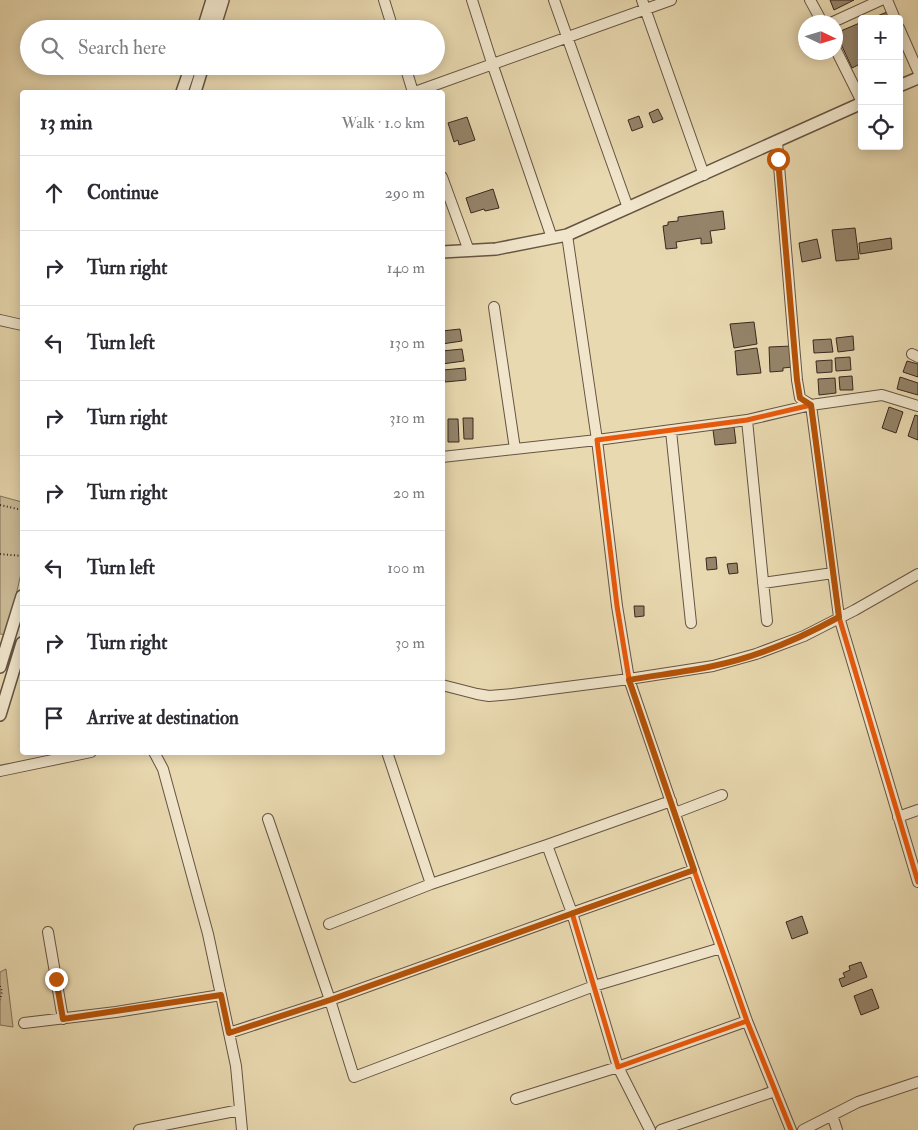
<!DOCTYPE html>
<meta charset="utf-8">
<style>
body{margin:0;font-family:"IM FELL Double Pica",serif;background:#f7f7f7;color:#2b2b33}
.controls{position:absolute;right:15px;top:15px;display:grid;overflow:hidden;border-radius:5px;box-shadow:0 2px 12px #0003}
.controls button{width:45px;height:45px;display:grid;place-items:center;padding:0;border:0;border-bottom:1px solid #e1e1e2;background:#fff;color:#2b2b33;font:25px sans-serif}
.compass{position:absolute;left:798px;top:15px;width:45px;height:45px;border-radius:50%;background:#fff;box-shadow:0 2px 12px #0003;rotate:94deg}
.stop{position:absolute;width:15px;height:15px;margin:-11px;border:4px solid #b45309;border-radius:50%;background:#fff}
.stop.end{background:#b45309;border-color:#fff;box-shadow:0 1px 5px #0008}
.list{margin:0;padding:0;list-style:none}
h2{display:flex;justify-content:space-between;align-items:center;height:65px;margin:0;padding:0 20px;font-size:21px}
h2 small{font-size:16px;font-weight:400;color:#7c7c81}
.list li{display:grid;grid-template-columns:32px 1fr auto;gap:15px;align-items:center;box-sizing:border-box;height:75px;padding:0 20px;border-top:1px solid #e1e1e2}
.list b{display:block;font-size:19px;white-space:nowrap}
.list em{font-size:16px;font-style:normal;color:#7c7c81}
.icon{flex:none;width:28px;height:28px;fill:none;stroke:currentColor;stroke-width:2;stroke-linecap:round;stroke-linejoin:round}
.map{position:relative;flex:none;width:918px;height:1130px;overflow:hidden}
.search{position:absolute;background:#fff;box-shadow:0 2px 12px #0003;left:20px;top:20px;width:425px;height:55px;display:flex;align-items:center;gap:12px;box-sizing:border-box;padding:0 18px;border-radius:28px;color:#7c7c81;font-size:19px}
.panel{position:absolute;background:#fff;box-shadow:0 2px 12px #0003;left:20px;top:90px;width:425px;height:665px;border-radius:5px}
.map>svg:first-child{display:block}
.green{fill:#cbbb97;stroke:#82725b}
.building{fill:#95846a;stroke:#39281f}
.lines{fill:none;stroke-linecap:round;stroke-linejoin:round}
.minor-casing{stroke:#655443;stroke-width:12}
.tertiary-casing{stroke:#655443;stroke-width:14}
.path{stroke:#39281f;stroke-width:2;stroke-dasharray:1 2.5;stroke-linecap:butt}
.minor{stroke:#f1e6cc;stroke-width:10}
.tertiary{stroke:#f1e6cc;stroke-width:11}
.cycleway-casing{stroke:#f1e6cc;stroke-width:8}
.cycleway{stroke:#e8590c;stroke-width:5}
.route{stroke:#b45309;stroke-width:6}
</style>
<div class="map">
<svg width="918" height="1130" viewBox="0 0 918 1130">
<rect width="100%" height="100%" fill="#e9d9b0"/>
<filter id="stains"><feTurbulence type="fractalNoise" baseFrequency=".004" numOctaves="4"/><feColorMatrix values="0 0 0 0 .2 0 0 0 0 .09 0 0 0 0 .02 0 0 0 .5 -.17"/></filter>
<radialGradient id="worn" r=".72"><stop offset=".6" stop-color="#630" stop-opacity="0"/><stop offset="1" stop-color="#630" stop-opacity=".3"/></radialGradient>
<path class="green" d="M0 496 22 502V569L7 635 0 634Z
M6 969 13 1027 0 1025V972Z"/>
<path class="building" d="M830 0H854L834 10Z
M887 12 890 19H870Z
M862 22V63L852 68 836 33Z
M658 109 663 119 653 123 649 113Z
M639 116 643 127 632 131 628 120Z
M467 117 475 140 459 145 458 140 454 142 448 123Z
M493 189 499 208 485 211 484 209 471 213 466 198Z
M723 211 725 229 710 231 712 243 701 244V238L676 242 677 248 666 249 663 226 668 225V222L678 221V217Z
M855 228 859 259 836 261 832 230Z
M891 238 892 249 860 254 859 243Z
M817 239 821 258 802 262 799 243Z
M754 322 757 344 734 348 730 324Z
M460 329 462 341 442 344V331Z
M853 336 854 350 838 352 836 338Z
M831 339 833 352 814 353 813 340Z
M792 346 793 367 783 368V371L770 372 769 347Z
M757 348 761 373 737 375 735 351Z
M462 349 464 361 442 364V351Z
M850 357 851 370 836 371 835 358Z
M832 360V372L817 373 816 361Z
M907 361 918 364V377L903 372Z
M465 368 466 380 445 382 443 370Z
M852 376 853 390H840L839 377Z
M900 377 918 383V395L897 389Z
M835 378 836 393 819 395 818 379Z
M889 407 903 412 896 433 882 428Z
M915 415 918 416V440L908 436Z
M463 418H473V439H464Z
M448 419H458L459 442H448Z
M734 427 736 443 715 445 713 430Z
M716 557 717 569 707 570 706 558Z
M737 563 738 573 729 574 727 564Z
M634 606H644V616L635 617Z
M802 916 808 933 792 939 786 922Z
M861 962 867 977 842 987 839 979 845 977 843 973 850 970 849 966Z
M872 989 879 1008 861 1015 854 996Z"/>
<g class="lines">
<defs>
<path id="minor" d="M384 0 393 29
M472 0 493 66 552 238
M554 0 628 208
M642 0 704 175
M810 0 822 22
M887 0 895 19
M833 22 881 0
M899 28 918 71
M836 50 862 102
M405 66 413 92
M415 92 671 0
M777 142 797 380 800 398 811 405 882 395 918 406
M442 177 469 251
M494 307 515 449
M0 320 22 325
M912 354 918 357
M747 420 767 621
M671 431 691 623
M442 457 597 440 567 235
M763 583 833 573
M442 685 477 694 489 696 512 694 629 679 713 666 756 654 804 636 855 610 918 574
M154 752 163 769 208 934 221 995 236 1066 242 1130
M387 752 431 884
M0 771 91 752
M675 813 722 795
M898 817 918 810
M268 819 330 1000 572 913 547 845 671 801
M694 870 629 679 617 606 597 440 747 420 811 405 839 617 918 882
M329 924 431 884 547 845
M48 932 63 1019
M747 1021 694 870 572 913 618 1067 747 1021 791 1130
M24 1023 116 1012 221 995
M229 1033 330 1000 354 1077 594 986 721 948
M516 1099 618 1067 650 1130
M832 1115 837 1130
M139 1130 240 1110
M661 1130 775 1091
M803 1130 858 1102 918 1082"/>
<path id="tertiary" d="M203 29 212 0
M214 29 223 0
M899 86 918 78
M182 92 191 66
M195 92 203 66
M442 252 496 249 567 235 862 103
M0 667 22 596
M0 715 22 643"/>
</defs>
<use href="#minor" class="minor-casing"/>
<use href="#tertiary" class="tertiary-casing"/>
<path class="path" d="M0 505 22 510
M0 554 22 556
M0 986 2 991 0 1000"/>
<use href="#minor" class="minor"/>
<use href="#tertiary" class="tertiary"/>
<defs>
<path id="cycleway" d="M694 870 629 679 617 606 597 440 747 420 811 405 839 617 918 882
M747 1021 694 870 572 913 618 1067 747 1021 791 1130"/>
</defs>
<use href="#cycleway" class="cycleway-casing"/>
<use href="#cycleway" class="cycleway"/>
</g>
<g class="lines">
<path class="route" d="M56 979 63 1019 221 995 229 1033 330 1000 694 870 629 680C657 675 685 672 713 666 758 657 799 639 839 617L811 405 800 398 797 380 778 159"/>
</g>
<rect width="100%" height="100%" filter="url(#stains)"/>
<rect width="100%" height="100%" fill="url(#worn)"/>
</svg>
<div class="controls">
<button>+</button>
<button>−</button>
<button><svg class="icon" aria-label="locate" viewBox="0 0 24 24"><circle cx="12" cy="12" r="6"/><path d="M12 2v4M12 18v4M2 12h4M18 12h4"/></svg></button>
</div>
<svg class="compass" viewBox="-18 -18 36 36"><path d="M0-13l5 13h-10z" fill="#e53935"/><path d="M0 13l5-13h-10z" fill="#7c7c81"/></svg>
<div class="stop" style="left:778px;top:159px"></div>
<div class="stop end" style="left:56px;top:979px"></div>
<div class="search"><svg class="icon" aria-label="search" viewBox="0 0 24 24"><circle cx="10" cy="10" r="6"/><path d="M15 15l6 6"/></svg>Search here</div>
<section class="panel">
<h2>13 min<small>Walk · 1.0 km</small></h2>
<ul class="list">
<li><svg class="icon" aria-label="ahead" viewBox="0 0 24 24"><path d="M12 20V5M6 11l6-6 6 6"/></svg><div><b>Continue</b></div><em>290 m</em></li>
<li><svg class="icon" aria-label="right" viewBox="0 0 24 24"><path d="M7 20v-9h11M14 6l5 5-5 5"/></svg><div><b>Turn right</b></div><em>140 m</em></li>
<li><svg class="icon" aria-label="left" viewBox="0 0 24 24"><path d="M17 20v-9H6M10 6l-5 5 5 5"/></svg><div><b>Turn left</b></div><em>130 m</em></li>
<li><svg class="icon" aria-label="right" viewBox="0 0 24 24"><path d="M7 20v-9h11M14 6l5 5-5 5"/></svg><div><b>Turn right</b></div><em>310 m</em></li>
<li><svg class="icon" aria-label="right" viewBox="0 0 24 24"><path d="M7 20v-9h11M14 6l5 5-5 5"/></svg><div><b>Turn right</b></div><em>20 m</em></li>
<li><svg class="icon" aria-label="left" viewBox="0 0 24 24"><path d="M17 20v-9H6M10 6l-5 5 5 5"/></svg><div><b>Turn left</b></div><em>100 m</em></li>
<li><svg class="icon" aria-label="right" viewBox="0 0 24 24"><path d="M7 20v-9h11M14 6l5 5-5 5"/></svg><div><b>Turn right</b></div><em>30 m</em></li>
<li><svg class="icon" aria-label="arrive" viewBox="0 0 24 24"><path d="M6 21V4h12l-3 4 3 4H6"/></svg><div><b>Arrive at destination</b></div></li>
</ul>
</section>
</div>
